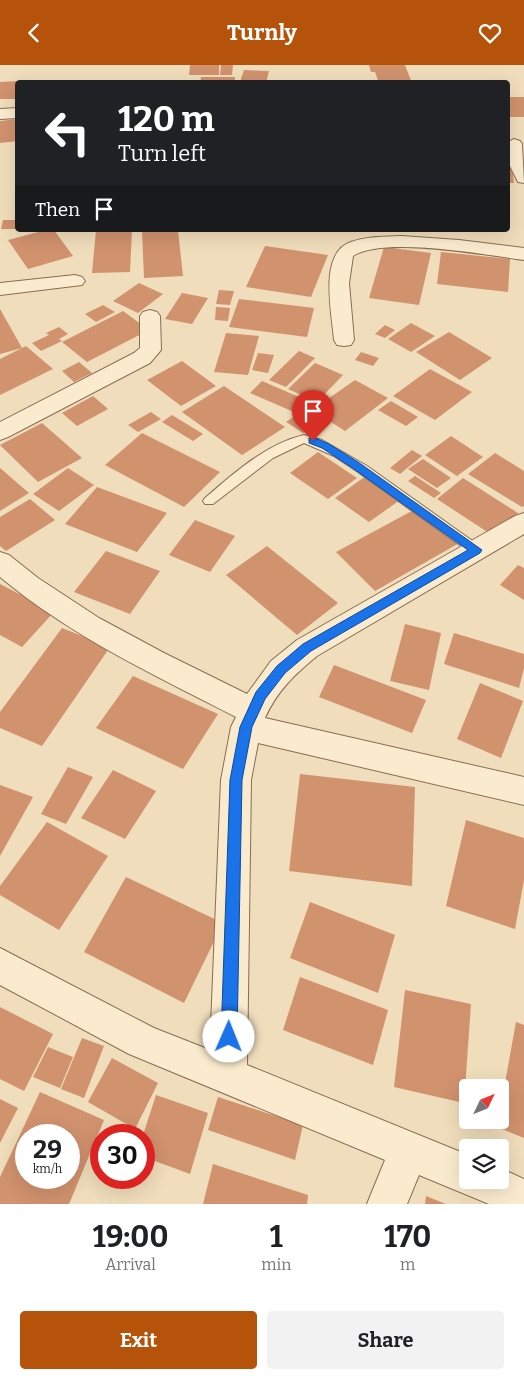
<!DOCTYPE html>
<style>
body{margin:0;font-family:Bitter,serif;background:#f2f2f2;color:#202124;height:100vh;display:flex;flex-direction:column;font-size:19px;white-space:nowrap}
*{box-sizing:border-box;margin:0}
p{font-size:16px;color:#757577}
.icon{flex:none;width:28px;height:28px;fill:none;stroke:currentColor;stroke-width:2;stroke-linecap:round;stroke-linejoin:round}
.map{position:relative;height:1139px;overflow:hidden}
.panel{display:flex;flex-direction:column;background:#fff;flex:1}
.panel>*{flex:none}
.top-card{position:absolute;left:15px;top:15px;width:495px;height:152px;border-radius:5px;box-shadow:0 5px 20px #0002;background:#202124;color:#fff;overflow:hidden}
.needle{width:32px;rotate:47deg}
.controls{position:absolute;left:459px;top:1014px;display:grid;gap:10px}
.controls a{display:grid;place-items:center;width:50px;height:50px;border-radius:5px;background:#fff;box-shadow:0 5px 20px #0002;font-size:25px}
.speed{position:absolute;left:15px;top:1059px;display:flex;gap:10px;font-size:25px;font-weight:700;text-align:center}
.speed>*{display:grid;place-content:center;width:65px;height:65px;border-radius:50%;background:#fff;box-shadow:0 5px 20px #0002;line-height:1}
.speed small{font-size:12px;font-weight:400}
.speed .limit{border:8px solid #d22;background:#fff;color:#111}
.pin{position:absolute;display:grid;place-items:center;width:42px;height:42px;color:#fff;margin:-51px -21px;border-radius:50% 50% 50% 0;rotate:-45deg;box-shadow:0 0 5px #0007}
.pin .icon{rotate:45deg}
.me{position:absolute;width:55px;margin:-28px;rotate:1deg;stroke-linejoin:round;filter:drop-shadow(0 0 4px #0008)}
.turn{display:flex;align-items:center;gap:18px;height:105px;padding:0 20px;font-size:22px}
.turn .icon{width:65px;height:65px;stroke-width:2.5}
.turn b{display:block;font-size:35px;line-height:42px}
.then{display:flex;align-items:center;height:48px;padding:0 20px;background:#0003;gap:10px;font-size:19px}
.eta{display:flex;justify-content:space-evenly;align-items:center;height:85px;text-align:center}
.eta b{font-size:30px;font-weight:700;line-height:35px}
.action{display:flex;gap:10px;margin-top:auto;padding:10px 20px}
.action a{flex:1;height:58px;border-radius:5px;background:#b45309;color:#fff;font-size:20px;font-weight:700;line-height:58px;text-align:center}
.action a+a{background:#f2f2f2;color:#202124}
header{display:flex;justify-content:space-between;align-items:center;height:65px;padding:0 20px;background:#b45309;color:#fff;font-size:22px;font-weight:700}
.map>svg:first-child{display:block}
</style>
<header><svg class="icon" aria-label="back" viewBox="0 0 24 24"><path d="M15 5l-7 7 7 7"/></svg>Turnly<svg class="icon" aria-label="heart" viewBox="0 0 24 24"><path d="M12 20l-8-8c-3-5 5-10 8-4 3-6 11-1 8 4z"/></svg></header>
<div class="map">
<svg width="524" height="1139" viewBox="0 0 524 1139">
<rect width="100%" height="100%" fill="#f0ddbb"/>
<path fill="#d1926e" fill-rule="evenodd" d="M 190,0 L 219,0 L 219,10 L 189,10 Z
M 221,0 L 233,0 L 232,10 L 220,10 Z
M 369,0 L 405,0 L 412,18 L 379,18 L 375,7 L 371,7 Z
M 244,5 L 269,6 L 266,18 L 240,17 Z
M 201,12 L 235,12 L 235,18 L 200,18 Z
M 18,16 L 18,34 L 0,34 L 0,17 Z
M 508,32 L 524,32 L 524,52 L 508,52 Z
M 18,54 L 18,76 L 0,78 L 0,56 Z
M 508,88 L 510,88 L 514,118 L 508,118 Z
M 3,155 L 18,155 L 18,164 L 1,164 Z
M 46,165 L 54,165 L 73,191 L 28,204 L 8,175 Z
M 96,165 L 132,165 L 130,207 L 92,208 Z
M 169,165 L 178,165 L 183,211 L 144,213 L 142,166 Z
M 265,181 L 328,190 L 311,232 L 246,222 Z
M 384,182 L 431,188 L 419,240 L 369,233 Z
M 441,187 L 510,194 L 508,227 L 437,219 Z
M 139,218 L 163,229 L 138,248 L 113,236 Z
M 219,225 L 234,226 L 230,240 L 216,239 Z
M 182,228 L 208,233 L 192,259 L 165,254 Z
M 239,234 L 314,243 L 307,272 L 229,262 Z
M 103,240 L 115,247 L 96,257 L 85,249 Z
M 216,242 L 230,243 L 228,256 L 215,255 Z
M 0,244 L 22,283 L 0,289 Z
M 123,246 L 149,265 L 87,297 L 62,277 Z
M 411,258 L 435,271 L 411,287 L 388,274 Z
M 385,260 L 395,265 L 385,273 L 375,269 Z
M 59,262 L 68,269 L 59,274 L 62,276 L 41,286 L 32,278 L 49,270 L 46,268 Z
M 449,267 L 492,293 L 460,315 L 416,287 Z
M 226,268 L 259,271 L 248,310 L 214,307 Z
M 26,281 L 53,304 L 0,330 L 0,294 Z
M 299,286 L 315,293 L 286,322 L 269,315 Z
M 361,287 L 379,293 L 373,301 L 355,295 Z
M 258,288 L 274,290 L 268,308 L 252,305 Z
M 182,296 L 216,321 L 181,341 L 147,315 Z
M 79,297 L 92,308 L 74,317 L 62,306 Z
M 315,298 L 343,310 L 317,337 L 288,324 Z
M 430,304 L 472,327 L 435,355 L 393,331 Z
M 355,315 L 388,333 L 345,366 L 312,345 Z
M 262,316 L 306,335 L 294,347 L 250,328 Z
M 224,321 L 285,362 L 242,390 L 182,347 Z
M 93,331 L 108,344 L 77,361 L 62,348 Z
M 391,336 L 418,352 L 406,361 L 378,345 Z
M 151,347 L 161,354 L 138,367 L 128,360 Z
M 299,348 L 316,359 L 303,368 L 286,357 Z
M 172,350 L 203,369 L 193,376 L 162,357 Z
M 42,358 L 82,393 L 38,417 L 0,380 Z
M 142,368 L 220,407 L 184,442 L 105,400 Z
M 451,371 L 483,392 L 457,411 L 425,390 Z
M 412,385 L 422,391 L 400,409 L 390,403 Z
M 318,387 L 357,413 L 328,434 L 290,408 Z
M 495,388 L 524,406 L 524,441 L 522,442 L 468,409 Z
M 423,394 L 451,413 L 437,423 L 408,404 Z
M 0,403 L 29,428 L 0,446 Z
M 68,403 L 94,420 L 59,446 L 33,429 Z
M 366,411 L 400,435 L 369,457 L 335,433 Z
M 415,411 L 441,428 L 434,433 L 408,416 Z
M 463,413 L 518,448 L 492,470 L 437,434 Z
M 97,422 L 167,448 L 137,487 L 65,459 Z
M 30,434 L 55,455 L 6,486 L 0,481 L 0,452 Z
M 421,441 L 461,477 L 375,526 L 336,487 Z
M 195,455 L 235,471 L 210,507 L 169,490 Z
M 267,481 L 338,538 L 297,570 L 226,510 Z
M 106,486 L 160,506 L 130,549 L 74,527 Z
M 518,500 L 524,503 L 524,535 L 500,520 Z
M 0,519 L 54,547 L 22,582 L 0,570 Z
M 405,559 L 441,568 L 429,625 L 390,616 Z
M 62,563 L 110,582 L 42,681 L 0,663 L 0,647 Z
M 454,568 L 524,589 L 524,603 L 519,623 L 444,599 Z
M 334,600 L 426,635 L 412,668 L 319,632 Z
M 133,611 L 218,649 L 183,704 L 96,663 Z
M 480,618 L 523,636 L 501,693 L 457,674 Z
M 68,702 L 93,712 L 66,759 L 41,749 Z
M 113,705 L 156,726 L 125,774 L 81,753 Z
M 300,709 L 415,722 L 412,821 L 289,806 Z
M 0,720 L 33,732 L 0,791 Z
M 466,755 L 524,773 L 524,815 L 515,864 L 446,841 Z
M 47,757 L 108,791 L 59,865 L 0,830 L 0,821 Z
M 126,812 L 223,858 L 184,938 L 84,887 Z
M 310,837 L 395,870 L 378,928 L 290,893 Z
M 300,912 L 388,945 L 373,1000 L 283,965 Z
M 405,925 L 471,939 L 464,1038 L 394,1022 Z
M 0,942 L 53,969 L 24,1026 L 0,1014 Z
M 516,957 L 524,960 L 524,1073 L 497,1062 Z
M 82,973 L 104,981 L 84,1033 L 61,1024 Z
M 48,982 L 73,992 L 60,1023 L 33,1012 Z
M 112,993 L 158,1018 L 135,1064 L 88,1037 Z
M 40,1027 L 104,1055 L 69,1139 L 0,1139 L 0,1112 ZM 26,1070 L 69,1070 L 69,1112 L 26,1112 Z
M 156,1030 L 208,1048 L 190,1109 L 144,1092 L 143,1070 Z
M 218,1032 L 303,1060 L 295,1095 L 208,1065 Z
M 0,1034 L 18,1043 L 0,1078 Z
M 213,1099 L 308,1130 L 307,1139 L 203,1139 Z
M 426,1131 L 446,1139 L 425,1139 Z"/>
<g fill="none" stroke-linecap="round" stroke-linejoin="round">
<defs>
<path id="lane" d="M 304,370 L 322,375 L 367,401 L 481,482 L 482,485 L 481,488 L 471,488 L 358,407 L 334,391 L 304,378 L 273,393 L 213,439 L 205,439 L 203,436 L 205,433 C 234,408 266,379 304,370 Z"/>
<path id="street" d="M 18,43 L 18,53 L 0,54 L 0,44 Z
M 514,74 L 520,76 L 522,79 L 524,118 L 518,117 L 508,97 L 508,77 Z
M 401,171 L 459,175 L 524,183 L 524,195 C 486,190 384,171 353,191 L 349,218 L 354,275 L 351,280 L 344,281 L 337,280 L 334,275 C 332,248 318,188 351,177 C 367,171 384,172 401,171 Z
M 75,210 L 82,212 L 85,216 L 82,220 L 0,230 L 0,218 Z
M 150,245 L 157,247 L 160,251 L 161,285 L 150,298 L 8,372 L 0,375 L 0,357 L 134,288 L 140,283 L 140,251 L 143,247 Z
M 524,448 L 524,469 L 317,591 C 294,610 277,626 265,653 L 524,712 L 524,740 L 258,678 L 251,715 L 247,1000 L 468,1090 L 468,1115 L 500,1115 L 500,1103 L 524,1114 L 524,1139 L 489,1139 L 419,1110 L 407,1139 L 367,1139 L 385,1095 L 129,989 L 0,920 L 0,883 L 154,963 L 210,985 L 221,715 L 231,662 L 236,652 C 154,610 71,571 0,512 L 0,487 L 9,490 L 38,513 L 99,553 L 164,588 L 247,629 L 271,596 L 297,575 L 515,451 Z"/>
</defs>
<use href="#lane" stroke="#886d54" stroke-width="2"/>
<use href="#street" stroke="#886d54" stroke-width="2"/>
<use href="#lane" fill="#fbebce" fill-rule="evenodd"/>
<use href="#street" fill="#fbebce" fill-rule="evenodd"/>
</g>
<path fill="#1a73e8" stroke="#114b97" d="M 313,372 L 329,379 L 358,397 L 482,485 L 480,488 L 311,586 L 285,608 L 265,634 L 252,662 L 242,715 L 237,972 L 234,977 L 229,980 L 224,977 L 221,972 L 230,715 L 240,662 L 256,627 L 277,601 L 303,579 L 468,485 L 351,402 L 322,383 L 309,378 L 309,373 Z"/>
</svg>
<div class="controls">
<a><svg class="needle" viewBox="-14 -14 28 28"><path d="M0-13l5 13h-10z" fill="#e53935"/><path d="M0 13l5-13h-10z" fill="#757577"/></svg></a>
<a><svg class="icon" aria-label="layers" viewBox="0 0 24 24"><path d="M12 4l9 5-9 5-9-5zM3 14l9 5 9-5"/></svg></a>
</div>
<div class="speed"><div>29<small>km/h</small></div><div class="limit">30</div></div>
<div class="pin" style="left:313px;top:376px;background:#d93025"><svg class="icon" aria-label="arrive" viewBox="0 0 24 24"><path d="M6 21V4h12l-3 4 3 4H6"/></svg></div>
<svg class="me" style="left:229px;top:972px" viewBox="-20 -20 40 40"><circle r="19" fill="#fff"/><path d="M0-13L10 11 0 6-10 11z" fill="#1a73e8"/></svg>
<div class="top-card">
<div class="turn"><svg class="icon" aria-label="left" viewBox="0 0 24 24"><path d="M17 20v-9H6M10 6l-5 5 5 5"/></svg><div><b>120 m</b>Turn left</div></div>
<div class="then">Then<svg class="icon" aria-label="arrive" viewBox="0 0 24 24"><path d="M6 21V4h12l-3 4 3 4H6"/></svg></div>
</div>
</div>
<section class="panel">
<div class="eta">
<div><b>19:00</b><p>Arrival</p></div>
<div><b>1</b><p>min</p></div>
<div><b>170</b><p>m</p></div>
</div>
<div class="action"><a>Exit</a><a>Share</a></div>
</section>
